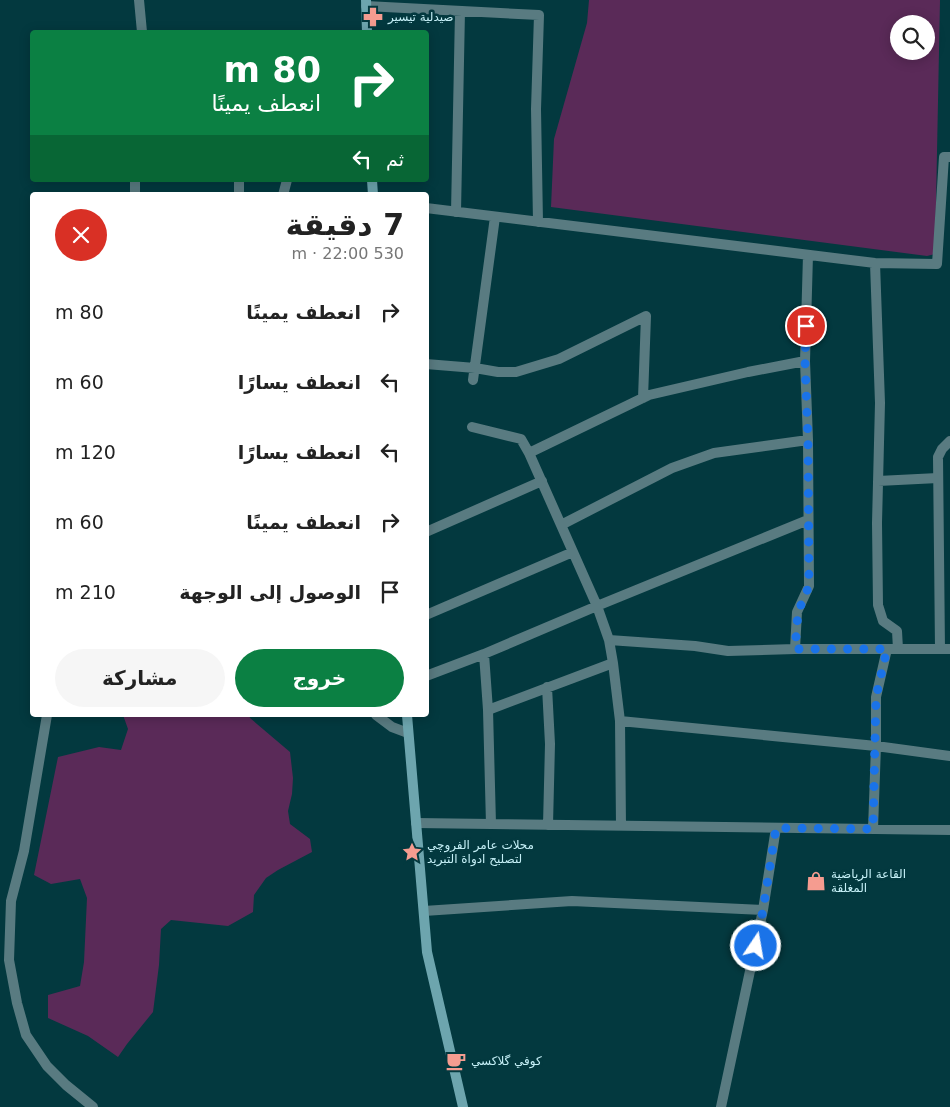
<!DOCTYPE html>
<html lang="ar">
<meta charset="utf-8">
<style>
body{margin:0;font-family:"DejaVu Sans",Cairo,sans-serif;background:#f6f6f6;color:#222;direction:rtl;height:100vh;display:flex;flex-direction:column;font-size:19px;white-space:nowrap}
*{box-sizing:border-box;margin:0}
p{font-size:16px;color:#767676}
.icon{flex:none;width:28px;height:28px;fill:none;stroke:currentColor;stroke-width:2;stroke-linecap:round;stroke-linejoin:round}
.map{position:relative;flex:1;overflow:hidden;direction:ltr}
.details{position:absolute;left:30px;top:192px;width:399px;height:525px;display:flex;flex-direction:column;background:#fff;border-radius:5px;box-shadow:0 2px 12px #0003;direction:rtl}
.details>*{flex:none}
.top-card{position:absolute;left:30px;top:30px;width:399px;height:152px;border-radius:5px;box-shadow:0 2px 12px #0003;direction:rtl;background:#0b8043;color:#fff;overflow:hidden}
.tools{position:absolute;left:890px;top:15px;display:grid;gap:10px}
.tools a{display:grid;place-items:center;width:45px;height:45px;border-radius:50%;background:#fff;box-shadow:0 2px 12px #0003;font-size:25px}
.pin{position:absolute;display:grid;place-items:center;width:42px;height:42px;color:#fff;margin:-21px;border:2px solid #fff;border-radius:50%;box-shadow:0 1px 5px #0007}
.me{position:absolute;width:55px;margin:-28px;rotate:12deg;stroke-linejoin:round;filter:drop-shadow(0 0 4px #0008)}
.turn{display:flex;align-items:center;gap:18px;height:105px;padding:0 25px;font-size:22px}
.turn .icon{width:65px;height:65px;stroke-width:2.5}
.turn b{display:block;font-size:35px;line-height:42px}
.then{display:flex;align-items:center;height:48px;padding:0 25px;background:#0003;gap:10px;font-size:19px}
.round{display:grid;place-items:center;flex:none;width:52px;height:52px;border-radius:26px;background:#f6f6f6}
.summary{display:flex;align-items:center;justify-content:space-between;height:85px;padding:0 25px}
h1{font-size:30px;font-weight:700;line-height:38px}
.action{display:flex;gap:10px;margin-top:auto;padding:10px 25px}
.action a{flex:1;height:58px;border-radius:30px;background:#0b8043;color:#fff;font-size:20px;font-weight:700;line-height:58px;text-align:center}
.action a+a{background:#f6f6f6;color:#222}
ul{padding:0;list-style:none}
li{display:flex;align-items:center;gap:15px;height:70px;padding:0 25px}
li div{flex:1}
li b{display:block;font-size:19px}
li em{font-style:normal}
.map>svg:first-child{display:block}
</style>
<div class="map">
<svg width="950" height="1107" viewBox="0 0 950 1107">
<rect width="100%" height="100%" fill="#03393f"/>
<path fill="#5a2a58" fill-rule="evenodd" d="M 589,0 L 940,0 L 935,254 L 927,256 L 551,207 L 554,139 L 587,23 ZM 899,24 L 926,24 L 926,51 L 899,51 Z
M 122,715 L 249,715 L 250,718 L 290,752 L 293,778 L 292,794 L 288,811 L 290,824 L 310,839 L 312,852 L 278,870 L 266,878 L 254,895 L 253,912 L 228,926 L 171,920 L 161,929 L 159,965 L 153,1012 L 127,1044 L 118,1057 L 88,1036 L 48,1018 L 48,995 L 80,986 L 84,962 L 87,898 L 80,879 L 51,884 L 34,875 L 58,757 L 99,747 L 121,750 L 128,729 L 123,715 Z"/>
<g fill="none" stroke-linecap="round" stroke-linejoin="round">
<path stroke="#597b81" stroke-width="10" d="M 139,0 L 142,32
M 366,6 L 539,15 L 536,109 L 538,222
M 239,180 L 239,195
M 135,195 L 135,180
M 283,195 L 287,180
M 426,208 L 875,263 L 937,264 L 944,157 L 950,157
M 456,212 L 460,11
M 875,263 L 880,403 L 877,523 L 878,605 L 883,621 L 897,631 L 898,649
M 426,364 L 475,368 L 498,372 L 516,372 L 559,359 L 646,316 L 643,398
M 473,380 L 495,217
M 472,427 L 521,439 L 529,453 L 597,606 L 609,640 L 613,663 L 620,721 L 621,826
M 529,453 L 649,395 L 748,372 L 805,361
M 878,481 L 938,478
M 561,525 L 672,468 L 714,453 L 808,440
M 426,532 L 542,481
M 426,615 L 573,552
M 609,640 L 695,646 L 728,651 L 795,649 L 950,649
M 795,649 L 797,612 L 809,586 L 808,440 L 805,361 L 808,255
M 940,649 L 938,457 L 942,449 L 950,441
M 484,654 L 488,710 L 491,824
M 426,676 L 484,654 L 597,606 L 808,520
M 547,687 L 550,744 L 548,825
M 488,710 L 613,663
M 47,715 L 24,851 L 11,901 L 9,960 L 17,1003 L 26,1035 L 47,1066 L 66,1085 L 93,1107
M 376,715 L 392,727 L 408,733
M 620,721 L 876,746 L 876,697 L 887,649
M 416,823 L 950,830
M 873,829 L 876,746 L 950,756
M 424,911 L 572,901 L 763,910
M 721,1107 L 763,910 L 776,828"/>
<path stroke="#6da5ae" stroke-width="10" d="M 366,0 L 367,32
M 372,180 L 373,195
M 407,715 L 427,952 L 463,1107"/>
</g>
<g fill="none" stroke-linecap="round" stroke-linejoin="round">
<path stroke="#1a73e8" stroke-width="9" stroke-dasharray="0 16.2" d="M 756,946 L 763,910 L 776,828 L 873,829 L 876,697 L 887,649 L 795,649 L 798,612 L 809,586 L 808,440 L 805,361 L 806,326"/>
</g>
<defs>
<symbol id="pharmacy-bare" viewBox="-9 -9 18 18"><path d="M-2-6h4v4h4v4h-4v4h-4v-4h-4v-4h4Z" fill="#f59c90" stroke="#03393f" stroke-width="2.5" paint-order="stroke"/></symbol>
<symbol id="sight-bare" viewBox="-9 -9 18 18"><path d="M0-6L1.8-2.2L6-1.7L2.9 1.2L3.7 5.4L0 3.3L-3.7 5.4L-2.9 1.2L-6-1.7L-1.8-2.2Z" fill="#f59c90" stroke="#03393f" stroke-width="2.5" paint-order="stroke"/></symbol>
<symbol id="shop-bare" viewBox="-9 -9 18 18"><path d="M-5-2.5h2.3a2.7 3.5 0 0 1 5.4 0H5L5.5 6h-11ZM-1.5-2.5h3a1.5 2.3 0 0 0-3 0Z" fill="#f59c90" stroke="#03393f" stroke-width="2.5" paint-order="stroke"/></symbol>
<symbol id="cafe-bare" viewBox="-9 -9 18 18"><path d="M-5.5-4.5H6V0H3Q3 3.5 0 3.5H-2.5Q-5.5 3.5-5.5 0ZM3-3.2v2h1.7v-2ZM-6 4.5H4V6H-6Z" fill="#f59c90" stroke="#03393f" stroke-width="2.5" paint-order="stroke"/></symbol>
</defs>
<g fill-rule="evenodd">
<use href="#pharmacy-bare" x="359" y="3" width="28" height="28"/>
<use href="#sight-bare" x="398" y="838" width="28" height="28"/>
<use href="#shop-bare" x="802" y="867" width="28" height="28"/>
<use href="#cafe-bare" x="442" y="1047" width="28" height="28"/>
</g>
<g text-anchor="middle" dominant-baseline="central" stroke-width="5" stroke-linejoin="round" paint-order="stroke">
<g font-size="12" fill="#c6f0f7" stroke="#03393f" text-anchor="start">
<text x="388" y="17">صيدلية تيسير</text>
<text x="427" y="845">محلات عامر الفروچي<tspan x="427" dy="14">لتصليح ادواة التبريد</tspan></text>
<text x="831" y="874">القاعة الرياضية<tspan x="831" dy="14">المغلقة</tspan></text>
<text x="471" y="1061">كوفي گلاكسي</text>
</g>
</g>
</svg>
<div class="tools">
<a><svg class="icon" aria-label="search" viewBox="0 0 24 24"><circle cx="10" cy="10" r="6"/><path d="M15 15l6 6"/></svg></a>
</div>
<div class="pin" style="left:806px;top:326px;background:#d93025"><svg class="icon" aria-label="arrive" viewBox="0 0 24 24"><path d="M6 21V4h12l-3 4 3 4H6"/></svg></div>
<svg class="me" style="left:756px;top:946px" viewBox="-20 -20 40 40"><circle r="17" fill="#1a73e8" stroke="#fff" stroke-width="3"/><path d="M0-11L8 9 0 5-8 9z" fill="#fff"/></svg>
<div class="top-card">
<div class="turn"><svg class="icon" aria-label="right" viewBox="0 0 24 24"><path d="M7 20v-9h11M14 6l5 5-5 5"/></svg><div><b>80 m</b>انعطف يمينًا</div></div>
<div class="then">ثم<svg class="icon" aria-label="left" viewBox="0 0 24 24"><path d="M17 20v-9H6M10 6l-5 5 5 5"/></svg></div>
</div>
<section class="details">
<div class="summary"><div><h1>7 دقيقة</h1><p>530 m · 22:00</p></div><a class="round" style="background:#d93025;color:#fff"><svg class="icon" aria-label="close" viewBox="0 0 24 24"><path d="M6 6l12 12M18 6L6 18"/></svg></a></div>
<ul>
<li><svg class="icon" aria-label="right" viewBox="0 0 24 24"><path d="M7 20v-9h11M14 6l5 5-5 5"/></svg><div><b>انعطف يمينًا</b></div><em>80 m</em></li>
<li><svg class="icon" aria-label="left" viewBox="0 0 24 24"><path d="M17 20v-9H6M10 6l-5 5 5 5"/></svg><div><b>انعطف يسارًا</b></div><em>60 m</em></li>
<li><svg class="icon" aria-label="left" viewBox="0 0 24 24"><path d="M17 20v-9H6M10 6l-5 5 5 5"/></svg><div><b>انعطف يسارًا</b></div><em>120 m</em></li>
<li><svg class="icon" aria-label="right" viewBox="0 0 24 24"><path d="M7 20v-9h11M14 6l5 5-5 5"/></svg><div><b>انعطف يمينًا</b></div><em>60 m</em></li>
<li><svg class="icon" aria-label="arrive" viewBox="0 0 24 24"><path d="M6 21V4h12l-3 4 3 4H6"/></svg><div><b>الوصول إلى الوجهة</b></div><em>210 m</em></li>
</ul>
<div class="action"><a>خروج</a><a>مشاركة</a></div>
</section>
</div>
